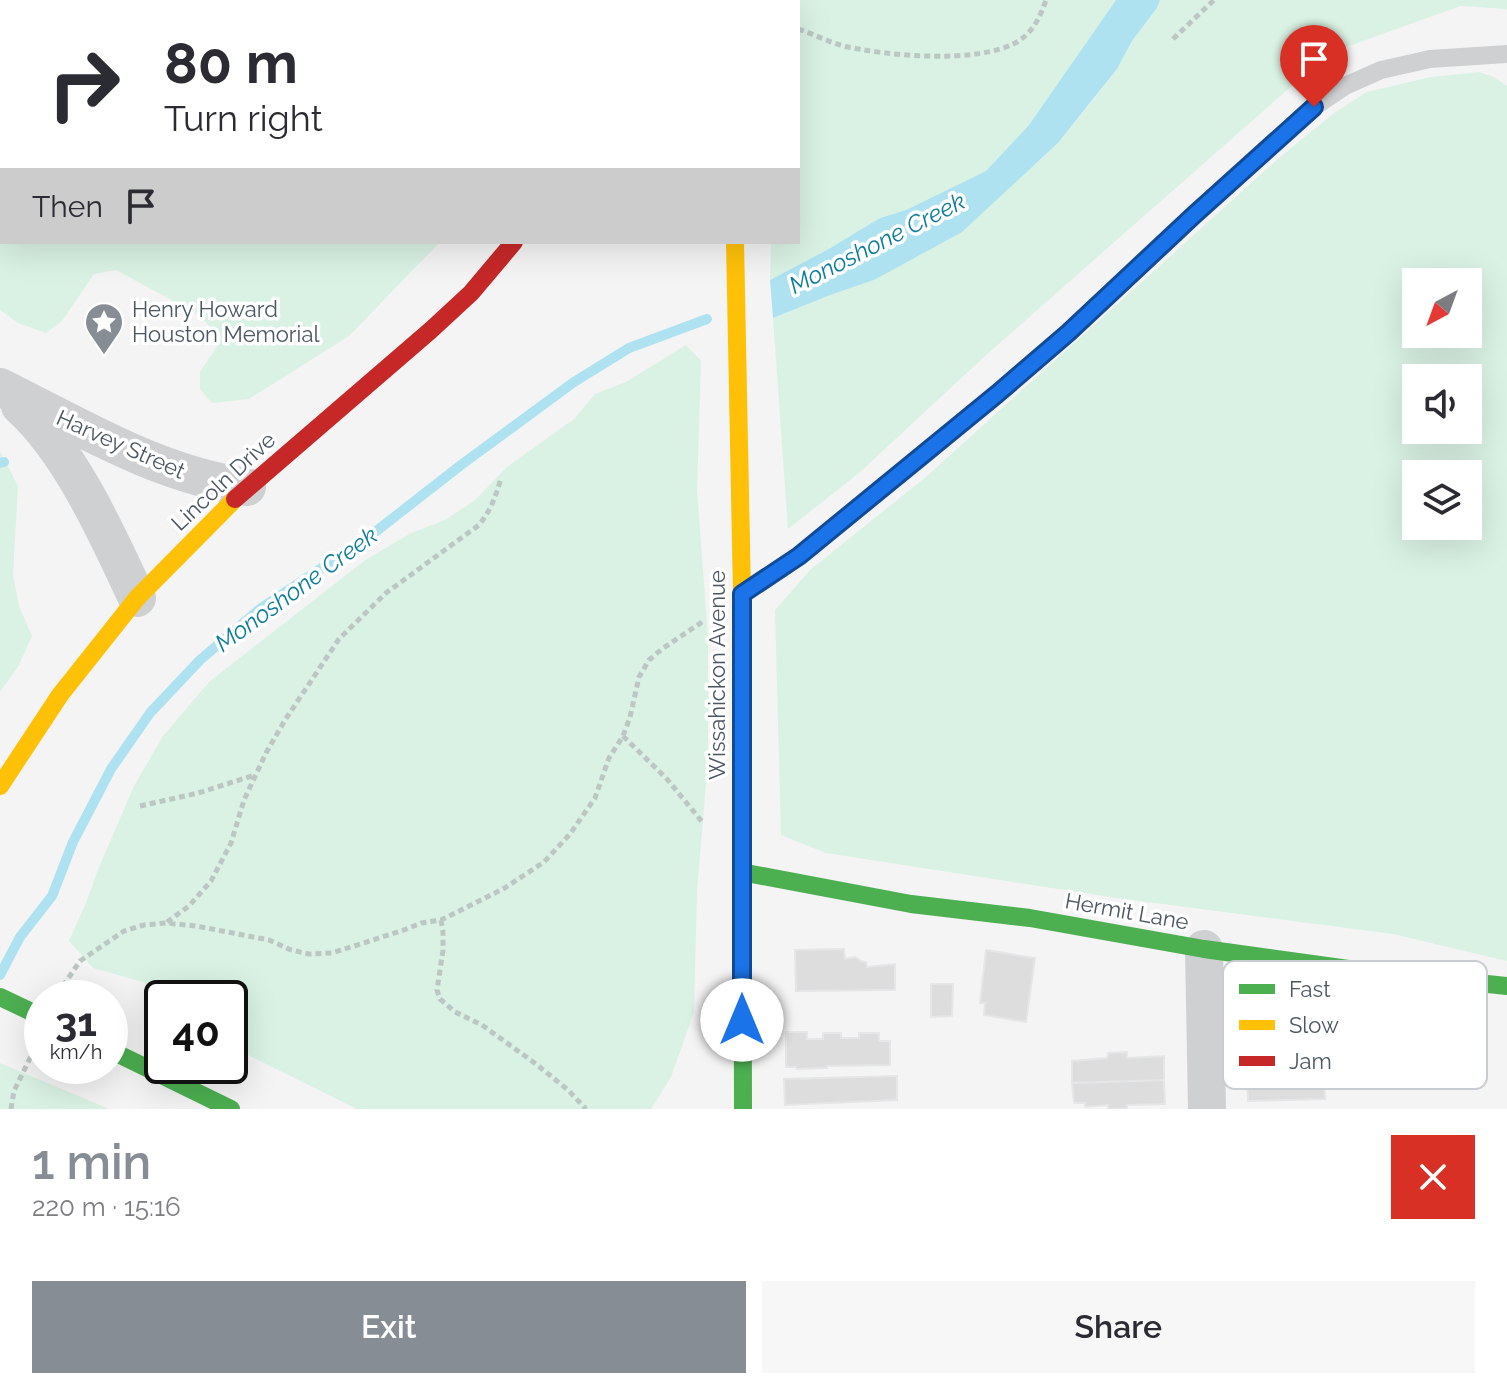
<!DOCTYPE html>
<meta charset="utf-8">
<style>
body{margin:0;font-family:Raleway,sans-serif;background:#f7f7f7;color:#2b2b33;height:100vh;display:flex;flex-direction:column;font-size:30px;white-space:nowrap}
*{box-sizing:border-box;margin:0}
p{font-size:26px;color:#7c7c81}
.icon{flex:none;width:44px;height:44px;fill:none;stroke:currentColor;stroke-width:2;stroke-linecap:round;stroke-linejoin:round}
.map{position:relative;height:1109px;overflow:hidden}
.details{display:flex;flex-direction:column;background:#fff;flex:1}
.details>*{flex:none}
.hud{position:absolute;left:0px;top:0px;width:800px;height:244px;box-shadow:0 8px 32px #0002;background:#fff;color:#2b2b33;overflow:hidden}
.needle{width:52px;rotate:221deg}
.controls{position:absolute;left:1402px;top:268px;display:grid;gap:16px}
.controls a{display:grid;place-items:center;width:80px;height:80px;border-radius:0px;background:#fff;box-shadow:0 8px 32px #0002;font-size:40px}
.speed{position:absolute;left:24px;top:980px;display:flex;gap:16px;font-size:40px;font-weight:700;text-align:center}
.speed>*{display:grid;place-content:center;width:104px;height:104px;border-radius:50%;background:#fff;box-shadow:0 8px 32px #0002;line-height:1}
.speed small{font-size:20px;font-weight:400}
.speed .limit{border:4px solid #111;border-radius:12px;background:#fff;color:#111}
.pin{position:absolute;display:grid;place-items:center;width:68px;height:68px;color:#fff;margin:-82px -34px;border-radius:50% 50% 50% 0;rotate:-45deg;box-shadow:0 0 8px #0007}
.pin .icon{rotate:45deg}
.me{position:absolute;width:88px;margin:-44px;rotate:0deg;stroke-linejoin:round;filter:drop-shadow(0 0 6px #0008)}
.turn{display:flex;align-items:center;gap:28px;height:168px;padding:0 32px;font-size:36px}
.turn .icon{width:104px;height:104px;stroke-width:2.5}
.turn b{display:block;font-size:56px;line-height:68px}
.then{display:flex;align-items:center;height:76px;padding:0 32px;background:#0003;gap:16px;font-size:30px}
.round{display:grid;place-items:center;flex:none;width:84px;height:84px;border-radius:0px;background:#f7f7f7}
.summary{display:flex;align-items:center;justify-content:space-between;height:136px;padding:0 32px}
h1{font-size:48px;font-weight:600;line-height:60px;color:#868d94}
.button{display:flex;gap:16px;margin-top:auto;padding:16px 32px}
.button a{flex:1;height:92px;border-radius:0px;background:#868d94;color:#fff;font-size:32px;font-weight:600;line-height:92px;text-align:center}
.button a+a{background:#f7f7f7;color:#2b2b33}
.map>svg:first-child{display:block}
</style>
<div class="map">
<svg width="1507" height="1109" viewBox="0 0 1507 1109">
<rect width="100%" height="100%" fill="#f4f4f4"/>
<path fill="#d9f2e3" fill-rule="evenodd" d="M 253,0 L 640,0 L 639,2 L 248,2 Z
M 790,0 L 1116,0 L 1029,125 L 986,171 L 906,210 L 880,218 L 827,250 L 770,280 L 771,242 L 798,242 L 798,2 L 789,2 Z
M 1160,0 L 1507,0 L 1507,9 L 1461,6 L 1329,53 L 985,356 L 859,473 L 788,529 L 773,318 L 833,294 L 874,280 L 999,195 L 1036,164 L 1058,143 L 1090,104 L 1117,69 L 1132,41 L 1157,8 Z
M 0,33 L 2,34 L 2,242 L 440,242 L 349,336 L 249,399 L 212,403 L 200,389 L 200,372 L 222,339 L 199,315 L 116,270 L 94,274 L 62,321 L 46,333 L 18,323 L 0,310 Z
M 1479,72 L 1494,77 L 1507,86 L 1507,961 L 1393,934 L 1117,898 L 826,853 L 781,835 L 775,610 L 810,570 L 927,476 L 1279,158 L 1334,113 L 1367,92 L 1431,77 ZM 1468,282 L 1468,334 L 1416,334 L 1416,282 ZM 1468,378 L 1468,430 L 1416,430 L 1416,378 ZM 1468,474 L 1468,526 L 1416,526 L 1416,474 Z
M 686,345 L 701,361 L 697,489 L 708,637 L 708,760 L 697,891 L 694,1012 L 671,1077 L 651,1109 L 357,1109 L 230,1046 L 230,998 L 170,998 L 143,982 L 93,968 L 69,941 L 86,903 L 99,867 L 134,786 L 163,736 L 210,681 L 364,561 L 409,534 L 445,520 L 475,500 L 507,467 L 574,419 L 595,394 L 626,382 Z
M 0,451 L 18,486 L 13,575 L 19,606 L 32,636 L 19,665 L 0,692 Z
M 0,1063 L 107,1108 L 109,1109 L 0,1109 Z"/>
<path fill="#aee2f0" d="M 1116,0 L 1160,0 L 1157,8 L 1132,41 L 1117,69 L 1058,143 L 962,232 L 874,280 L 833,294 L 773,318 L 770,280 L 827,250 L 880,218 L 906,210 L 986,171 L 1029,125 Z"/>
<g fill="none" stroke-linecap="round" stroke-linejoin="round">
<path stroke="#aee2f0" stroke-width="10" d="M 0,463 L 4,462
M 0,975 L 20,937 L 52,896 L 73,842 L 111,769 L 150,713 L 200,660 L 260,609 L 370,536 L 461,465 L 574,382 L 629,348 L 707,319"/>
</g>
<path fill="#ddddde" stroke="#e5e6e7" stroke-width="2" d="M 844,949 L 845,959 L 855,957 L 861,961 L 866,962 L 867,967 L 895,964 L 895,990 L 796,991 L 795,950 Z
M 986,950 L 1035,958 L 1026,1022 L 984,1015 L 985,1003 L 980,1003 Z
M 931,984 L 953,984 L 952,1016 L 931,1017 Z
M 786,1032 L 807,1032 L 807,1039 L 823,1039 L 823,1033 L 841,1033 L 841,1038 L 859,1038 L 859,1033 L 879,1033 L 879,1041 L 890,1041 L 890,1065 L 827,1066 L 827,1068 L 797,1069 L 796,1067 L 786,1067 Z
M 1127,1052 L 1127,1058 L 1164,1056 L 1164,1080 L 1072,1083 L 1072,1061 L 1107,1058 L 1108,1053 Z
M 1306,1075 L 1306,1080 L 1324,1079 L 1325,1099 L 1248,1101 L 1247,1076 Z
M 897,1076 L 897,1100 L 785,1105 L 784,1079 Z
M 1164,1080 L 1165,1104 L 1127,1105 L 1127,1109 L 1108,1109 L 1108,1105 L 1085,1107 L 1085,1103 L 1074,1103 L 1072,1083 Z"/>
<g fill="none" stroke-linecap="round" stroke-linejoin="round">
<path stroke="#bcc7c4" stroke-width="5" stroke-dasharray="6 4" stroke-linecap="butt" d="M 798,29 C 814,34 828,42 844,46 C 886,56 976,64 1015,43 C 1032,34 1040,18 1046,0
M 1173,39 L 1214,0
M 623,736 L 667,779 L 703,823
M 140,806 L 198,793 L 255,775
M 441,920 L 443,932 L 443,950 L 437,990 L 440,999 L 455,1012 L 482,1025 L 536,1064 L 568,1090 L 586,1109
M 167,922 L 189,906 L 211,881 L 231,843 L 244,800 L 266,753 L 285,720 L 339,639 L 386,593 L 479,525 C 491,510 496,496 501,478
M 63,986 L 80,961 L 124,931 L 144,925 L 166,923 L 196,926 L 269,940 L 291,950 L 309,954 L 332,953 L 404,930 L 421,923 L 441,920 L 503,889 L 544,862 L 570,834 L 595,798 L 609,758 L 623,736 L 630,717 L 639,677 L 649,660 L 662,649 L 702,622
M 11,1109 L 14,1091 L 32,1054"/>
<path stroke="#ced0d2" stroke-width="18" d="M 745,593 L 799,556 L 926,454 L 1068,333 L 1194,215 L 1314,107 L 1345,86 L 1381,70 L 1430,59 L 1507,54"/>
<path stroke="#ced0d2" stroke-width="38" d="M 0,387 C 79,426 158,475 247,487
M 20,406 C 71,452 108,536 137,598
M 1204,949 L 1207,1109"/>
<path stroke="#4caf50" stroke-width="18" d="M 676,2 L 678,0
M 729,2 L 731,0
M 742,710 L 743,1109
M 741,872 L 911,904 L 1030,918 L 1204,949 L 1363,971 L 1507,986
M 0,997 L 42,1017
M 110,1050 L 231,1109"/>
<path stroke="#ffc107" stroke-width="18" d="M 735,242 L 742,594 L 742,710
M 0,786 L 60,695 L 137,598 L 235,499"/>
<path stroke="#c62828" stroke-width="18" d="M 235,499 L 431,330 L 471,293 L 514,242"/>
</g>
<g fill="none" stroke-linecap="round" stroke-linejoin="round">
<defs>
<path id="route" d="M 742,1020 L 742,594 L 799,556 L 997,394 L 1068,333 L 1194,215 L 1314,107"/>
</defs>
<use href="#route" stroke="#114b97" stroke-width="20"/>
<use href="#route" stroke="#1a73e8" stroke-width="14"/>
</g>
<defs>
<symbol id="sight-pin" viewBox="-11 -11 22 30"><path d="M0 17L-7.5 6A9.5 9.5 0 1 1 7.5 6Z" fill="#868d94" stroke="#fff"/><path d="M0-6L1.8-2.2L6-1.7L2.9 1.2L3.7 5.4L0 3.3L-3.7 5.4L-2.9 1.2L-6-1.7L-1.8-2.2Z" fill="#fff"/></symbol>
</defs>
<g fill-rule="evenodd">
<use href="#sight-pin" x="82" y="300" width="44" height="60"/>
</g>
<g text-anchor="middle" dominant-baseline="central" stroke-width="7" stroke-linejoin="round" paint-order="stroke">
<g font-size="22" fill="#4a5661" stroke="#fff" text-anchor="start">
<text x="132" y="309">Henry Howard<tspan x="132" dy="25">Houston Memorial</tspan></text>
</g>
<g font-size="22" fill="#4a5661" stroke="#fff">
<text transform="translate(121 444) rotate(24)">Harvey Street</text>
<text transform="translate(223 481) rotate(-43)">Lincoln Drive</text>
<text transform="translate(717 675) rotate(-90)">Wissahickon Avenue</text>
<text transform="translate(1127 911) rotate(10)">Hermit Lane</text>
</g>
<g font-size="24" font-style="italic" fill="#0c7c9b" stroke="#fff">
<text transform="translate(877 243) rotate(-27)">Monoshone Creek</text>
<text transform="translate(296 589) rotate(-36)">Monoshone Creek</text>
</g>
</g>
<rect x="1223" y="961" width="264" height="128" rx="12" fill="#fff" stroke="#c9ccd0" stroke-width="2"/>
<rect x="1239" y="984" width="36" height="10" fill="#4caf50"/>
<rect x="1239" y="1020" width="36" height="10" fill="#ffc107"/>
<rect x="1239" y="1056" width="36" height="10" fill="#c62828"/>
<g font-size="22" fill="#4a5661">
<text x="1289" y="997">Fast</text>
<text x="1289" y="1033">Slow</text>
<text x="1289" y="1069">Jam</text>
</g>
</svg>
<div class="controls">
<a><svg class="needle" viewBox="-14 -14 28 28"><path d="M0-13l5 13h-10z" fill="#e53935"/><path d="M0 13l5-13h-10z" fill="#7c7c81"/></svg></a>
<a><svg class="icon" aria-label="sound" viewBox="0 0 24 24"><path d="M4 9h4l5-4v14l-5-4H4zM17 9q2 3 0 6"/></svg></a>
<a><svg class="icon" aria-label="layers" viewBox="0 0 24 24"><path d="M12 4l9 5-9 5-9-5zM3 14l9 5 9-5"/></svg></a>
</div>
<div class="speed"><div>31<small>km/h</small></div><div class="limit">40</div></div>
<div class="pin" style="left:1314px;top:107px;background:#d93025"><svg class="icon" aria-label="arrive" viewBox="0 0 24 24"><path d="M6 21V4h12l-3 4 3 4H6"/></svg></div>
<svg class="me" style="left:742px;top:1020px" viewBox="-20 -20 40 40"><circle r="19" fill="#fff"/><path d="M0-13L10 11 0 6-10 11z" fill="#1a73e8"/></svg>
<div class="hud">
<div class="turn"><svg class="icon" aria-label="right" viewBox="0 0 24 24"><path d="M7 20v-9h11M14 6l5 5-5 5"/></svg><div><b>80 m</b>Turn right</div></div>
<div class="then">Then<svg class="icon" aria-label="arrive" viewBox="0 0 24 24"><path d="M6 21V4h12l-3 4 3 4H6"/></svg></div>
</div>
</div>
<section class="details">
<div class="summary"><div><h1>1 min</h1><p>220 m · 15:16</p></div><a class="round" style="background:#d93025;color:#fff"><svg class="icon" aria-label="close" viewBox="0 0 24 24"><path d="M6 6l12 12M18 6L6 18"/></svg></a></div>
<div class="button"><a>Exit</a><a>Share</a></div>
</section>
